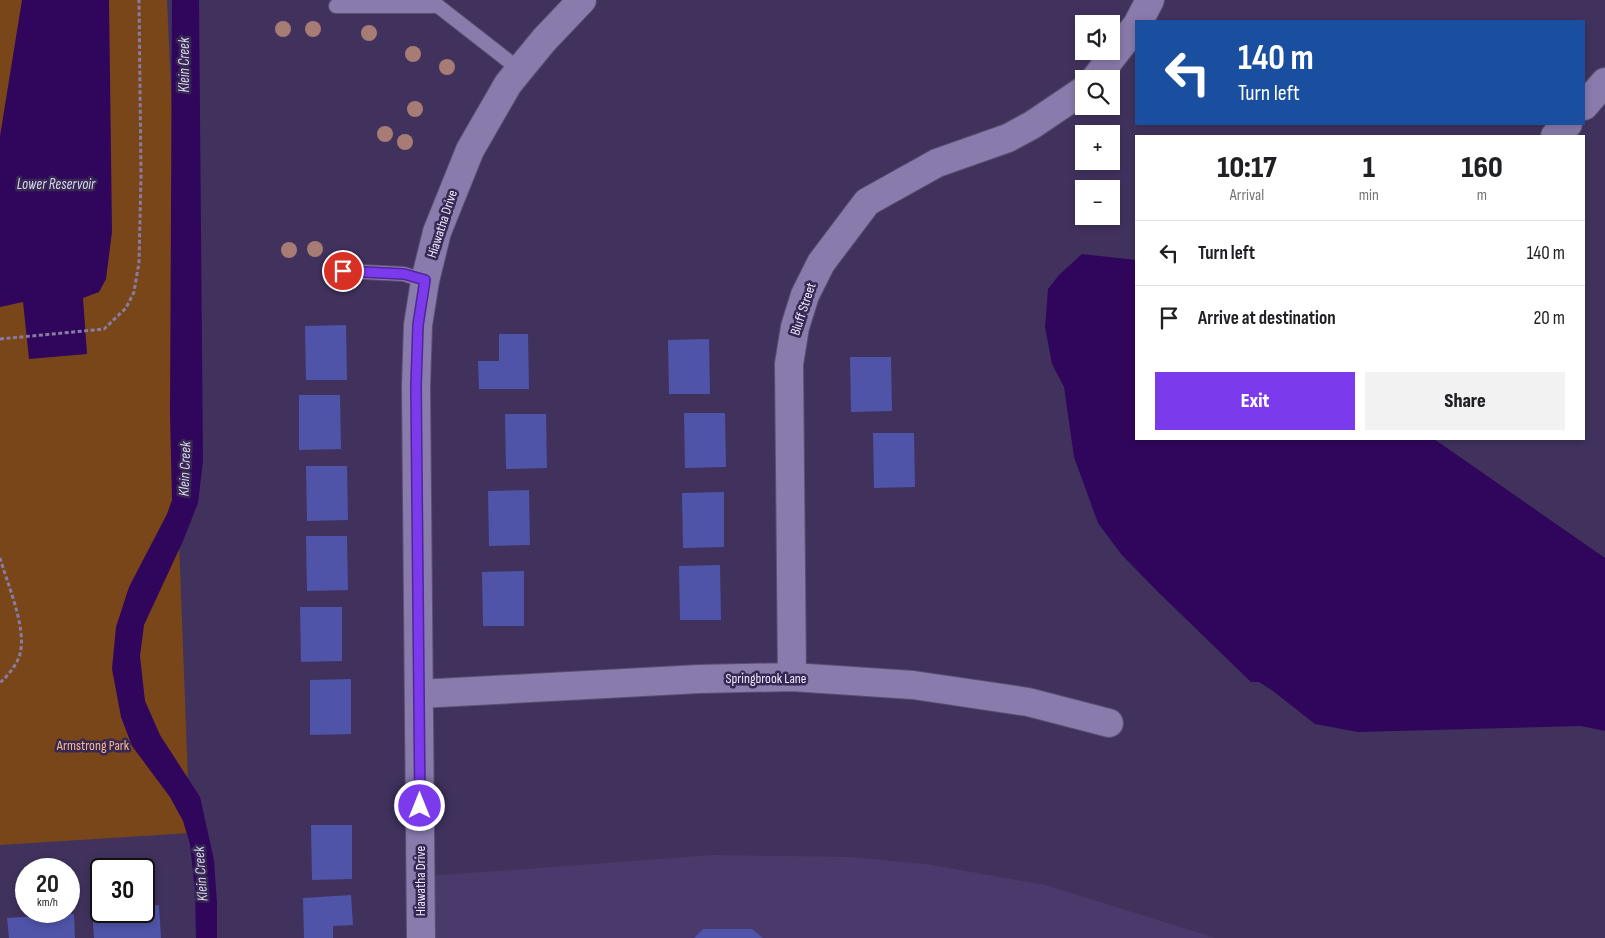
<!DOCTYPE html>
<meta charset="utf-8">
<style>
body{margin:0;font-family:"Sofia Sans Condensed",sans-serif;background:#f2f2f2;color:#202124;height:100vh;display:flex;flex-direction:column;font-size:19px;white-space:nowrap}
*{box-sizing:border-box;margin:0}
p{font-size:16px;color:#757577}
.icon{flex:none;width:28px;height:28px;fill:none;stroke:currentColor;stroke-width:2;stroke-linecap:round;stroke-linejoin:round}
.map{position:relative;flex:1;overflow:hidden}
.drawer{position:absolute;left:1135px;top:135px;width:450px;height:305px;display:flex;flex-direction:column;background:#fff;border-radius:0px;box-shadow:0 2px 8px #0003}
.drawer>*{flex:none}
.banner{position:absolute;left:1135px;top:20px;width:450px;height:105px;border-radius:0px;box-shadow:0 2px 8px #0003;background:#1a4fa0;color:#fff;overflow:hidden}
.tools{position:absolute;left:1075px;top:15px;display:grid;gap:10px}
.tools a{display:grid;place-items:center;width:45px;height:45px;border-radius:0px;background:#fff;box-shadow:0 2px 8px #0003;font-size:25px}
.speed{position:absolute;left:15px;top:858px;display:flex;gap:10px;font-size:25px;font-weight:700;text-align:center}
.speed>*{display:grid;place-content:center;width:65px;height:65px;border-radius:50%;background:#fff;box-shadow:0 2px 8px #0003;line-height:1}
.speed small{font-size:12px;font-weight:400}
.speed .limit{border:2px solid #111;border-radius:8px;background:#fff;color:#111}
.pin{position:absolute;display:grid;place-items:center;width:42px;height:42px;color:#fff;margin:-21px;border:2px solid #fff;border-radius:50%;box-shadow:0 1px 5px #0007}
.me{position:absolute;width:55px;margin:-28px;rotate:0deg;stroke-linejoin:round;filter:drop-shadow(0 0 4px #0008)}
.turn{display:flex;align-items:center;gap:18px;height:105px;padding:0 20px;font-size:22px}
.turn .icon{width:65px;height:65px;stroke-width:2.5}
.turn b{display:block;font-size:35px;line-height:42px}
.eta{display:flex;justify-content:space-evenly;align-items:center;height:85px;text-align:center}
.eta b{font-size:30px;font-weight:800;line-height:35px}
.button{display:flex;gap:10px;margin-top:auto;padding:10px 20px}
.button a{flex:1;height:58px;border-radius:0px;background:#7c3aed;color:#fff;font-size:20px;font-weight:800;line-height:58px;text-align:center}
.button a+a{background:#f2f2f2;color:#202124}
ul{padding:0;list-style:none}
li{display:flex;align-items:center;gap:15px;height:65px;padding:0 20px;border-top:1px solid #e0e0e0}
li div{flex:1}
li b{display:block;font-size:19px}
li em{font-style:normal}
.map>svg:first-child{display:block}
</style>
<div class="map">
<svg width="1605" height="938" viewBox="0 0 1605 938">
<rect width="100%" height="100%" fill="#40325d"/>
<path fill="#4a3a6b" d="M 714,855 L 850,857 L 926,864 L 1045,885 L 1216,938 L 429,938 L 428,876 Z"/>
<path fill="#794619" d="M 0,0 L 167,0 L 172,110 L 174,409 L 190,833 L 0,845 Z"/>
<path fill="#30065c" d="M 22,0 L 109,0 L 112,232 L 106,279 L 99,292 L 83,298 L 87,354 L 29,359 L 23,302 L 0,307 L 0,136 Z
M 172,0 L 199,0 L 203,461 L 198,503 L 183,541 L 144,625 L 140,656 L 145,701 L 160,735 L 200,797 L 214,860 L 217,903 L 217,938 L 196,938 L 195,891 L 190,844 L 183,821 L 170,797 L 132,746 L 121,717 L 112,669 L 116,627 L 129,587 L 167,514 L 172,500 L 170,415 Z
M 1082,254 L 1136,260 L 1136,439 L 1434,439 L 1605,558 L 1605,731 L 1581,726 L 1358,732 L 1315,724 L 1273,691 L 1259,682 L 1251,682 L 1157,591 L 1121,554 L 1098,523 L 1074,457 L 1064,387 L 1052,364 L 1045,327 L 1048,289 L 1059,275 Z"/>
<path fill="#4f54a9" d="M 346,325 L 347,380 L 306,380 L 305,326 Z
M 499,334 L 528,334 L 529,389 L 479,389 L 478,361 L 499,361 Z
M 709,339 L 710,394 L 669,394 L 668,340 Z
M 850,357 L 891,357 L 892,411 L 851,412 Z
M 299,395 L 340,395 L 341,449 L 299,450 Z
M 684,413 L 725,413 L 726,467 L 685,468 Z
M 505,414 L 546,414 L 547,468 L 506,469 Z
M 873,433 L 914,433 L 915,487 L 874,488 Z
M 306,466 L 347,466 L 348,520 L 307,521 Z
M 529,490 L 530,545 L 489,546 L 488,491 Z
M 724,492 L 724,547 L 683,548 L 682,493 Z
M 306,536 L 347,536 L 348,590 L 307,591 Z
M 720,565 L 721,620 L 680,620 L 679,566 Z
M 524,571 L 524,626 L 483,626 L 482,572 Z
M 300,607 L 342,607 L 342,661 L 301,662 Z
M 351,679 L 351,734 L 310,735 L 310,680 Z
M 311,825 L 352,825 L 352,879 L 312,880 Z
M 351,895 L 353,925 L 333,926 L 333,938 L 304,938 L 303,898 Z
M 159,905 L 161,938 L 94,938 L 92,909 L 101,908 L 101,911 L 144,911 L 144,906 Z
M 74,914 L 75,938 L 9,938 L 7,918 Z
M 703,929 L 752,929 L 763,938 L 694,938 Z"/>
<g fill="none" stroke-linecap="round" stroke-linejoin="round">
<defs>
<path id="lane" d="M 336,6 L 438,6 L 520,70
M 343,271 L 404,274 L 425,281"/>
<path id="street" d="M 1139,21 L 1150,0
M 1095,79 L 1136,26
M 1584,106 L 1605,82
M 1555,136 L 1568,124
M 792,677 L 789,364 L 795,327 L 805,295 L 821,263 L 867,202 L 937,163 L 1008,138 L 1032,125 L 1084,90
M 419,694 L 699,679 L 792,677 L 913,685 L 1028,702 L 1109,723
M 421,938 L 416,386 L 418,325 L 425,281 L 437,232 L 470,150 L 508,84 L 544,40 L 582,0"/>
</defs>
<use href="#lane" stroke="#5b4e72" stroke-width="16"/>
<use href="#street" stroke="#5b4e72" stroke-width="30"/>
<path stroke="#887da0" stroke-width="3" stroke-dasharray="4 2.5" stroke-linecap="butt" d="M 0,339 L 104,329 L 126,308 L 134,292 L 139,262 L 141,176 L 139,0
M 0,558 C 7,583 27,628 20,654 C 17,665 8,675 0,683"/>
<use href="#lane" stroke="#897bac" stroke-width="14"/>
<use href="#street" stroke="#897bac" stroke-width="28"/>
</g>
<g fill="#a67c75">
<circle cx="283" cy="29" r="8"/>
<circle cx="313" cy="29" r="8"/>
<circle cx="369" cy="33" r="8"/>
<circle cx="413" cy="54" r="8"/>
<circle cx="447" cy="67" r="8"/>
<circle cx="415" cy="109" r="8"/>
<circle cx="385" cy="134" r="8"/>
<circle cx="405" cy="142" r="8"/>
<circle cx="315" cy="249" r="8"/>
<circle cx="289" cy="250" r="8"/>
</g>
<g fill="none" stroke-linecap="round" stroke-linejoin="round">
<defs>
<path id="route" d="M 343,271 L 404,274 L 425,280 L 418,325 L 416,386 L 420,806"/>
</defs>
<use href="#route" stroke="#51269a" stroke-width="12"/>
<use href="#route" stroke="#7c3aed" stroke-width="9"/>
</g>
<g text-anchor="middle" dominant-baseline="central" stroke-width="5" stroke-linejoin="round" paint-order="stroke">
<g font-size="14" fill="#eee8fe" stroke="#362852">
<text transform="translate(442 224) rotate(-72)">Hiawatha Drive</text>
<text transform="translate(803 309) rotate(-72)">Bluff Street</text>
<text x="766" y="678">Springbrook Lane</text>
<text transform="translate(420 881) rotate(-90)">Hiawatha Drive</text>
</g>
<g font-size="14" fill="#f9b989" stroke="#362852">
<text x="93" y="745">Armstrong Park</text>
</g>
<g font-size="15" font-style="italic" fill="#ddd7ee" stroke="#362852">
<text transform="translate(184 65) rotate(-90)">Klein Creek</text>
<text x="56" y="184">Lower Reservoir</text>
<text transform="translate(185 469) rotate(-88)">Klein Creek</text>
<text transform="translate(201 874) rotate(-94)">Klein Creek</text>
</g>
</g>
</svg>
<div class="tools">
<a><svg class="icon" aria-label="sound" viewBox="0 0 24 24"><path d="M4 9h4l5-4v14l-5-4H4zM17 9q2 3 0 6"/></svg></a>
<a><svg class="icon" aria-label="search" viewBox="0 0 24 24"><circle cx="10" cy="10" r="6"/><path d="M15 15l6 6"/></svg></a>
<a>+</a>
<a>−</a>
</div>
<div class="speed"><div>20<small>km/h</small></div><div class="limit">30</div></div>
<div class="pin" style="left:343px;top:271px;background:#d93025"><svg class="icon" aria-label="arrive" viewBox="0 0 24 24"><path d="M6 21V4h12l-3 4 3 4H6"/></svg></div>
<svg class="me" style="left:420px;top:806px" viewBox="-20 -20 40 40"><circle r="17" fill="#7c3aed" stroke="#fff" stroke-width="3"/><path d="M0-11L8 9 0 5-8 9z" fill="#fff"/></svg>
<div class="banner">
<div class="turn"><svg class="icon" aria-label="left" viewBox="0 0 24 24"><path d="M17 20v-9H6M10 6l-5 5 5 5"/></svg><div><b>140 m</b>Turn left</div></div>
</div>
<section class="drawer">
<div class="eta">
<div><b>10:17</b><p>Arrival</p></div>
<div><b>1</b><p>min</p></div>
<div><b>160</b><p>m</p></div>
</div>
<ul>
<li><svg class="icon" aria-label="left" viewBox="0 0 24 24"><path d="M17 20v-9H6M10 6l-5 5 5 5"/></svg><div><b>Turn left</b></div><em>140 m</em></li>
<li><svg class="icon" aria-label="arrive" viewBox="0 0 24 24"><path d="M6 21V4h12l-3 4 3 4H6"/></svg><div><b>Arrive at destination</b></div><em>20 m</em></li>
</ul>
<div class="button"><a>Exit</a><a>Share</a></div>
</section>
</div>
